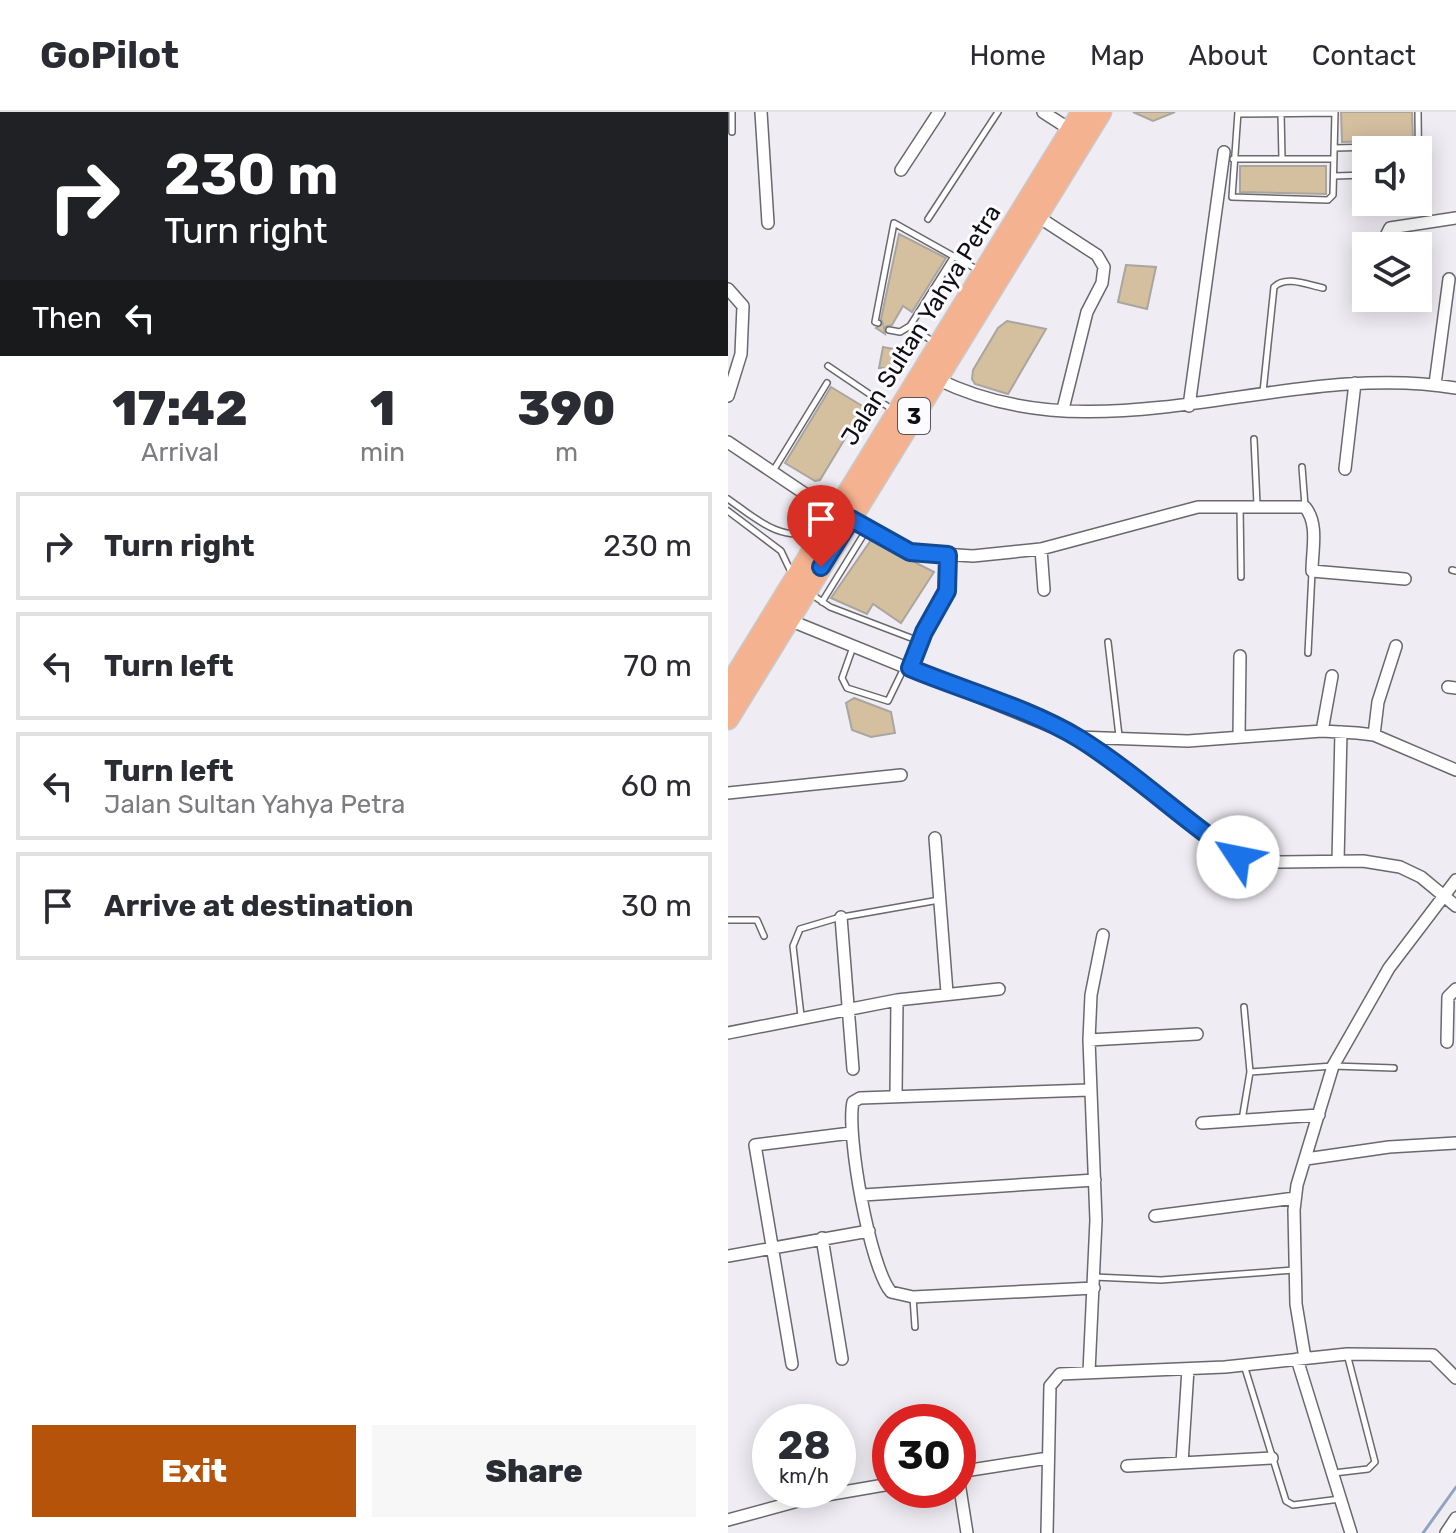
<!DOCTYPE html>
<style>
body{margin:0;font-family:Rubik,sans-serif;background:#f7f7f7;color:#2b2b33;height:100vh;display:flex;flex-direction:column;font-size:30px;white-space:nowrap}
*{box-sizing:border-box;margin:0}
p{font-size:26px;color:#7c7c81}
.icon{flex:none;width:44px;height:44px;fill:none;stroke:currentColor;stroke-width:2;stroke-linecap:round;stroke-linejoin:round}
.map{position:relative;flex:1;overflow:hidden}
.drawer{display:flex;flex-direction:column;background:#fff;width:728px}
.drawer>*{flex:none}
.hud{background:#202124;color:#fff;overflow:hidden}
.buttons{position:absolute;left:624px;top:24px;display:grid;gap:16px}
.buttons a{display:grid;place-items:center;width:80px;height:80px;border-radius:0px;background:#fff;box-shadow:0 4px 20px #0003;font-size:40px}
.speed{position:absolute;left:24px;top:1292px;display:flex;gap:16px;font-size:40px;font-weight:700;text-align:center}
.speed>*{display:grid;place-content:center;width:104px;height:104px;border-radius:50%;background:#fff;box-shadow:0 4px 20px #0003;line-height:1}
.speed small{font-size:20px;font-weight:400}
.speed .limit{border:12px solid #d22;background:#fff;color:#111}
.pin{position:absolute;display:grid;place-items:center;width:68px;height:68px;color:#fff;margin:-82px -34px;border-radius:50% 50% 50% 0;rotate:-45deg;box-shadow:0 0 8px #0007}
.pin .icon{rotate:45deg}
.me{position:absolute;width:88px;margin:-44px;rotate:304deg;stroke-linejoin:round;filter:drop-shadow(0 0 6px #0008)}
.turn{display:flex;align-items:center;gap:28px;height:168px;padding:0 32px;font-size:36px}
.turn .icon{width:104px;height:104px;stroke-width:2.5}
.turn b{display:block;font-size:56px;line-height:68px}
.then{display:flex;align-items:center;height:76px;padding:0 32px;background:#0003;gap:16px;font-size:30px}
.eta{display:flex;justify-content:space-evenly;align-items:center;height:136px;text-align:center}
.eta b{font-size:48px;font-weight:800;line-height:56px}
.action{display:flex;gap:16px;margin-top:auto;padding:16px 32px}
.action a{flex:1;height:92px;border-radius:0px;background:#b45309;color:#fff;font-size:32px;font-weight:800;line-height:92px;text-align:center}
.action a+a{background:#f7f7f7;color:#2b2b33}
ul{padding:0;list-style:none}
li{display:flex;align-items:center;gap:24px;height:108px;margin:0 16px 12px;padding:0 16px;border:4px solid #e1e1e2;border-radius:0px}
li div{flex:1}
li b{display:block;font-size:30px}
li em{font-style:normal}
header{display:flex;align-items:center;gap:48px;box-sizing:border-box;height:112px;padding:0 40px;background:#fff;border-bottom:2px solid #e1e1e2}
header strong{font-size:38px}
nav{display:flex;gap:44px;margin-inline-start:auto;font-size:28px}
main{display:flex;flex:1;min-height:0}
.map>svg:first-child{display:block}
</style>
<header>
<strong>GoPilot</strong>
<nav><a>Home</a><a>Map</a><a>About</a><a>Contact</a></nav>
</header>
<main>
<section class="drawer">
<div class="hud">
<div class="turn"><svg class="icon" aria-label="right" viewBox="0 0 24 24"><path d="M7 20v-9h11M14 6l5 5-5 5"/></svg><div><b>230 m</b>Turn right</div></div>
<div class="then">Then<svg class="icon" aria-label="left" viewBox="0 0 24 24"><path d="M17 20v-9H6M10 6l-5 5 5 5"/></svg></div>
</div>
<div class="eta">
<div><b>17:42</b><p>Arrival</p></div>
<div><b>1</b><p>min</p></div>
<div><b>390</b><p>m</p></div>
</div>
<ul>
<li><svg class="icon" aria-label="right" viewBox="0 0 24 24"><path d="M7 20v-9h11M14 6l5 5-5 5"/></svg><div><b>Turn right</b></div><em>230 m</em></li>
<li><svg class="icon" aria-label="left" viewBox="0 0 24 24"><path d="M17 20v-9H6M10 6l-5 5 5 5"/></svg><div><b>Turn left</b></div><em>70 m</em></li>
<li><svg class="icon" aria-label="left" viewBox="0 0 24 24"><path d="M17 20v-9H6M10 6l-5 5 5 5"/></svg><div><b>Turn left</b><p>Jalan Sultan Yahya Petra</p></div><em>60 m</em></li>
<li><svg class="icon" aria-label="arrive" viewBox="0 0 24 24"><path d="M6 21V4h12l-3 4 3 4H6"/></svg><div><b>Arrive at destination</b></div><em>30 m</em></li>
</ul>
<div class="action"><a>Exit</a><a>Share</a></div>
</section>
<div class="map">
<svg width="728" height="1421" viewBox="0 0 728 1421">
<rect width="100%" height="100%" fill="#efedf3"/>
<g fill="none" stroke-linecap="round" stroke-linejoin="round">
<path stroke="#92a3c2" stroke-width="3" d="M 695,1421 L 728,1375"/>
</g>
<path fill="#d4bf9f" stroke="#a9a59f" stroke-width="2" d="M 405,0 L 447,0 L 425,9 Z
M 613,0 L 684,0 L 685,28 L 614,30 Z
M 512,54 L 598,54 L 598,82 L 512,80 Z
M 171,122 L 218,146 L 184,200 L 175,194 L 164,213 L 156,215 L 157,222 L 148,216 L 155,212 L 153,207 Z
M 398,153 L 428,155 L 419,197 L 390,190 Z
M 279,209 L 318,217 L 280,282 L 247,272 L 244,267 L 245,258 L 270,216 Z
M 155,235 L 171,238 L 167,263 L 154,261 L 155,256 L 151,256 Z
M 103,275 L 136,295 L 92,368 L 87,369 L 57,351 Z
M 143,428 L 206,460 L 173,511 L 145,492 L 139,502 L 103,486 Z
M 126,586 L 163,600 L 167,621 L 143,625 L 124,618 L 118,591 Z"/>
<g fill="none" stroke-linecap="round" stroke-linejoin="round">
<defs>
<path id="lane" d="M 4,0 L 4,20
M 510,0 L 504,85 L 600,88 L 605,83 L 607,0
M 690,0 L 691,93
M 553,1 L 554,47
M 510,2 L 607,1
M 606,36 L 690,34
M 505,47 L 606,47
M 606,64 L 638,63
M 200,107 L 270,0
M 150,211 L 147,210 L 166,111 L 252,159
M 182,214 L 226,144
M 161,218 L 172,220 L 182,214 L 207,231
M 100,254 L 165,298
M 535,280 L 546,175 C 558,163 580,173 595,176
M 526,327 L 529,392
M 574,355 L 577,394
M 45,359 L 99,271
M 0,387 C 27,406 53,431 88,419
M 512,394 L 513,465
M 0,399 L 53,439 L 63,460
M 724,458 L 728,459
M 83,482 L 102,495 L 191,529
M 94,490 L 139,417
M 380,530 L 391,624
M 125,535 L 114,566 L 119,576 L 160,589 L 176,556
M 580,541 L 584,460
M 0,808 L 29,808 L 36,824
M 73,904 L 65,834 L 72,817 L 109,806 L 211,788
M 522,960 L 605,954 L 666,956
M 514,1008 L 522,960 L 516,895
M 366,1165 L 433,1168 L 566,1158
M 185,1185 L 187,1215
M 516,1253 L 558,1389 L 565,1393 L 612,1387
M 606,1361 L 640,1357 L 647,1350 L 619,1242"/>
<path id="street" d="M 33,0 L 40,111
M 315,0 L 343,18
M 173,58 L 211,0
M 309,104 L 369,143 L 376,155 L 374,171 L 359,200 L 335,297
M 653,134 L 662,116 L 728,106
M 0,177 L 15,194 L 13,242 L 0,284
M 640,186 L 640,188
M 209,267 C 375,349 556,247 728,276
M 707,272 L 721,167
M 461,294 L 496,40
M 0,330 L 107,402
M 617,357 L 627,271
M 123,407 L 182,440 L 245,444 L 313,437 L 470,395 L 577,395 C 591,412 584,438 584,459 L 677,467
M 313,437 L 316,478
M 61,508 L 349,625 L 398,657 L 475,722 L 510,745 L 552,750 L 635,749 L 672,755 L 693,765 L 728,794
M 182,556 L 194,524 L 219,479 L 220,443
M 720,575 L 728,576
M 594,619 L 604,564
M 646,623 L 650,590 L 668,534
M 349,625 L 460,629 L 594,619 L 629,621 L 646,623 L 728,658
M 511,625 L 512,544
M 0,681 L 173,663
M 207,726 L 219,881
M 610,749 L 613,620
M 113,805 L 125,957
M 0,921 L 169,888 L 271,877
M 361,928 L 469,922
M 719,930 L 720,885 L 728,877
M 361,978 L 132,986 L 125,990 C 118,1022 142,1156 163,1180 L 185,1185 L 366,1176
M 168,984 L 169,888
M 474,1011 L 591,1003
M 578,1047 L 661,1035 L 728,1031
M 135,1083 L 367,1068
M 427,1104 L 567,1086
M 94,1126 L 114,1247
M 0,1144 L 141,1119
M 577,1246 L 568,1192 L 566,1098 L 569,1073 L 605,954 L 661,856 L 728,768
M 569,1247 L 623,1421
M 64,1252 L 27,1033 L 123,1021
M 361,1260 L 368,1108 L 361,928 L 363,883 L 375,823
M 454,1351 L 460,1257
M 399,1354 L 544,1346
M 230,1360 L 320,1346
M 230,1364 L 239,1421
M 0,1408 L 81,1386 L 162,1372
M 319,1421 L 322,1274 L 332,1262 L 497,1255 L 619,1242 L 705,1243 L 728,1266
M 718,1421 L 728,1406"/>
<path id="highway" d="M 0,576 L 354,0
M 0,607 L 373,0"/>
</defs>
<use href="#lane" stroke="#69686d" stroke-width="8"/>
<use href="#street" stroke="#69686d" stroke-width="14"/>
<use href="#highway" stroke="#cacaca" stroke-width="23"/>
<use href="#lane" stroke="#fff" stroke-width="5"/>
<use href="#street" stroke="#fff" stroke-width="11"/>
<use href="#highway" stroke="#f5b290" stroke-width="20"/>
</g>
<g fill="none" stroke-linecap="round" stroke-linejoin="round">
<defs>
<path id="route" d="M 93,455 L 123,407 L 182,440 L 220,443 L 219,479 L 196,520 L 182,556 C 237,579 301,596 352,627 C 408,662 455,708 510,745"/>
</defs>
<use href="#route" stroke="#114b97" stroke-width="20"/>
<use href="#route" stroke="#1a73e8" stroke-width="14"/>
</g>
<g text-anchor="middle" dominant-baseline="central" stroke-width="6" stroke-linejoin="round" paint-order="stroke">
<rect fill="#fcfbff" stroke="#565558" stroke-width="2" x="170" y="286" width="32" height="36" rx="6"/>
<g font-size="22" font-weight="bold" fill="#0f0e10">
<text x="186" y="304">3</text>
</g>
<g font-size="24" fill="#0f0e10" stroke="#fcfbff">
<text transform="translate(193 213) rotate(-58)">Jalan Sultan Yahya Petra</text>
</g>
</g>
</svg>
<div class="buttons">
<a><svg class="icon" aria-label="sound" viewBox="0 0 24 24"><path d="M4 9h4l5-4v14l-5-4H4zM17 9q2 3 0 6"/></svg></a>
<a><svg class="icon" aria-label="layers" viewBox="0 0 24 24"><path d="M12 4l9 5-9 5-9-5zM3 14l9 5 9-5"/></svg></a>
</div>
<div class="speed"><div>28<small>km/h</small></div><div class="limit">30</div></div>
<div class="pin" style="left:93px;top:455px;background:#d93025"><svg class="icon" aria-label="arrive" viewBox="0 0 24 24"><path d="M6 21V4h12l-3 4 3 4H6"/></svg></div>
<svg class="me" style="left:510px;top:745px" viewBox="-20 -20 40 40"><circle r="19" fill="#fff"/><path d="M0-13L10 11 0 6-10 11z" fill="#1a73e8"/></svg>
</div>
</main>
